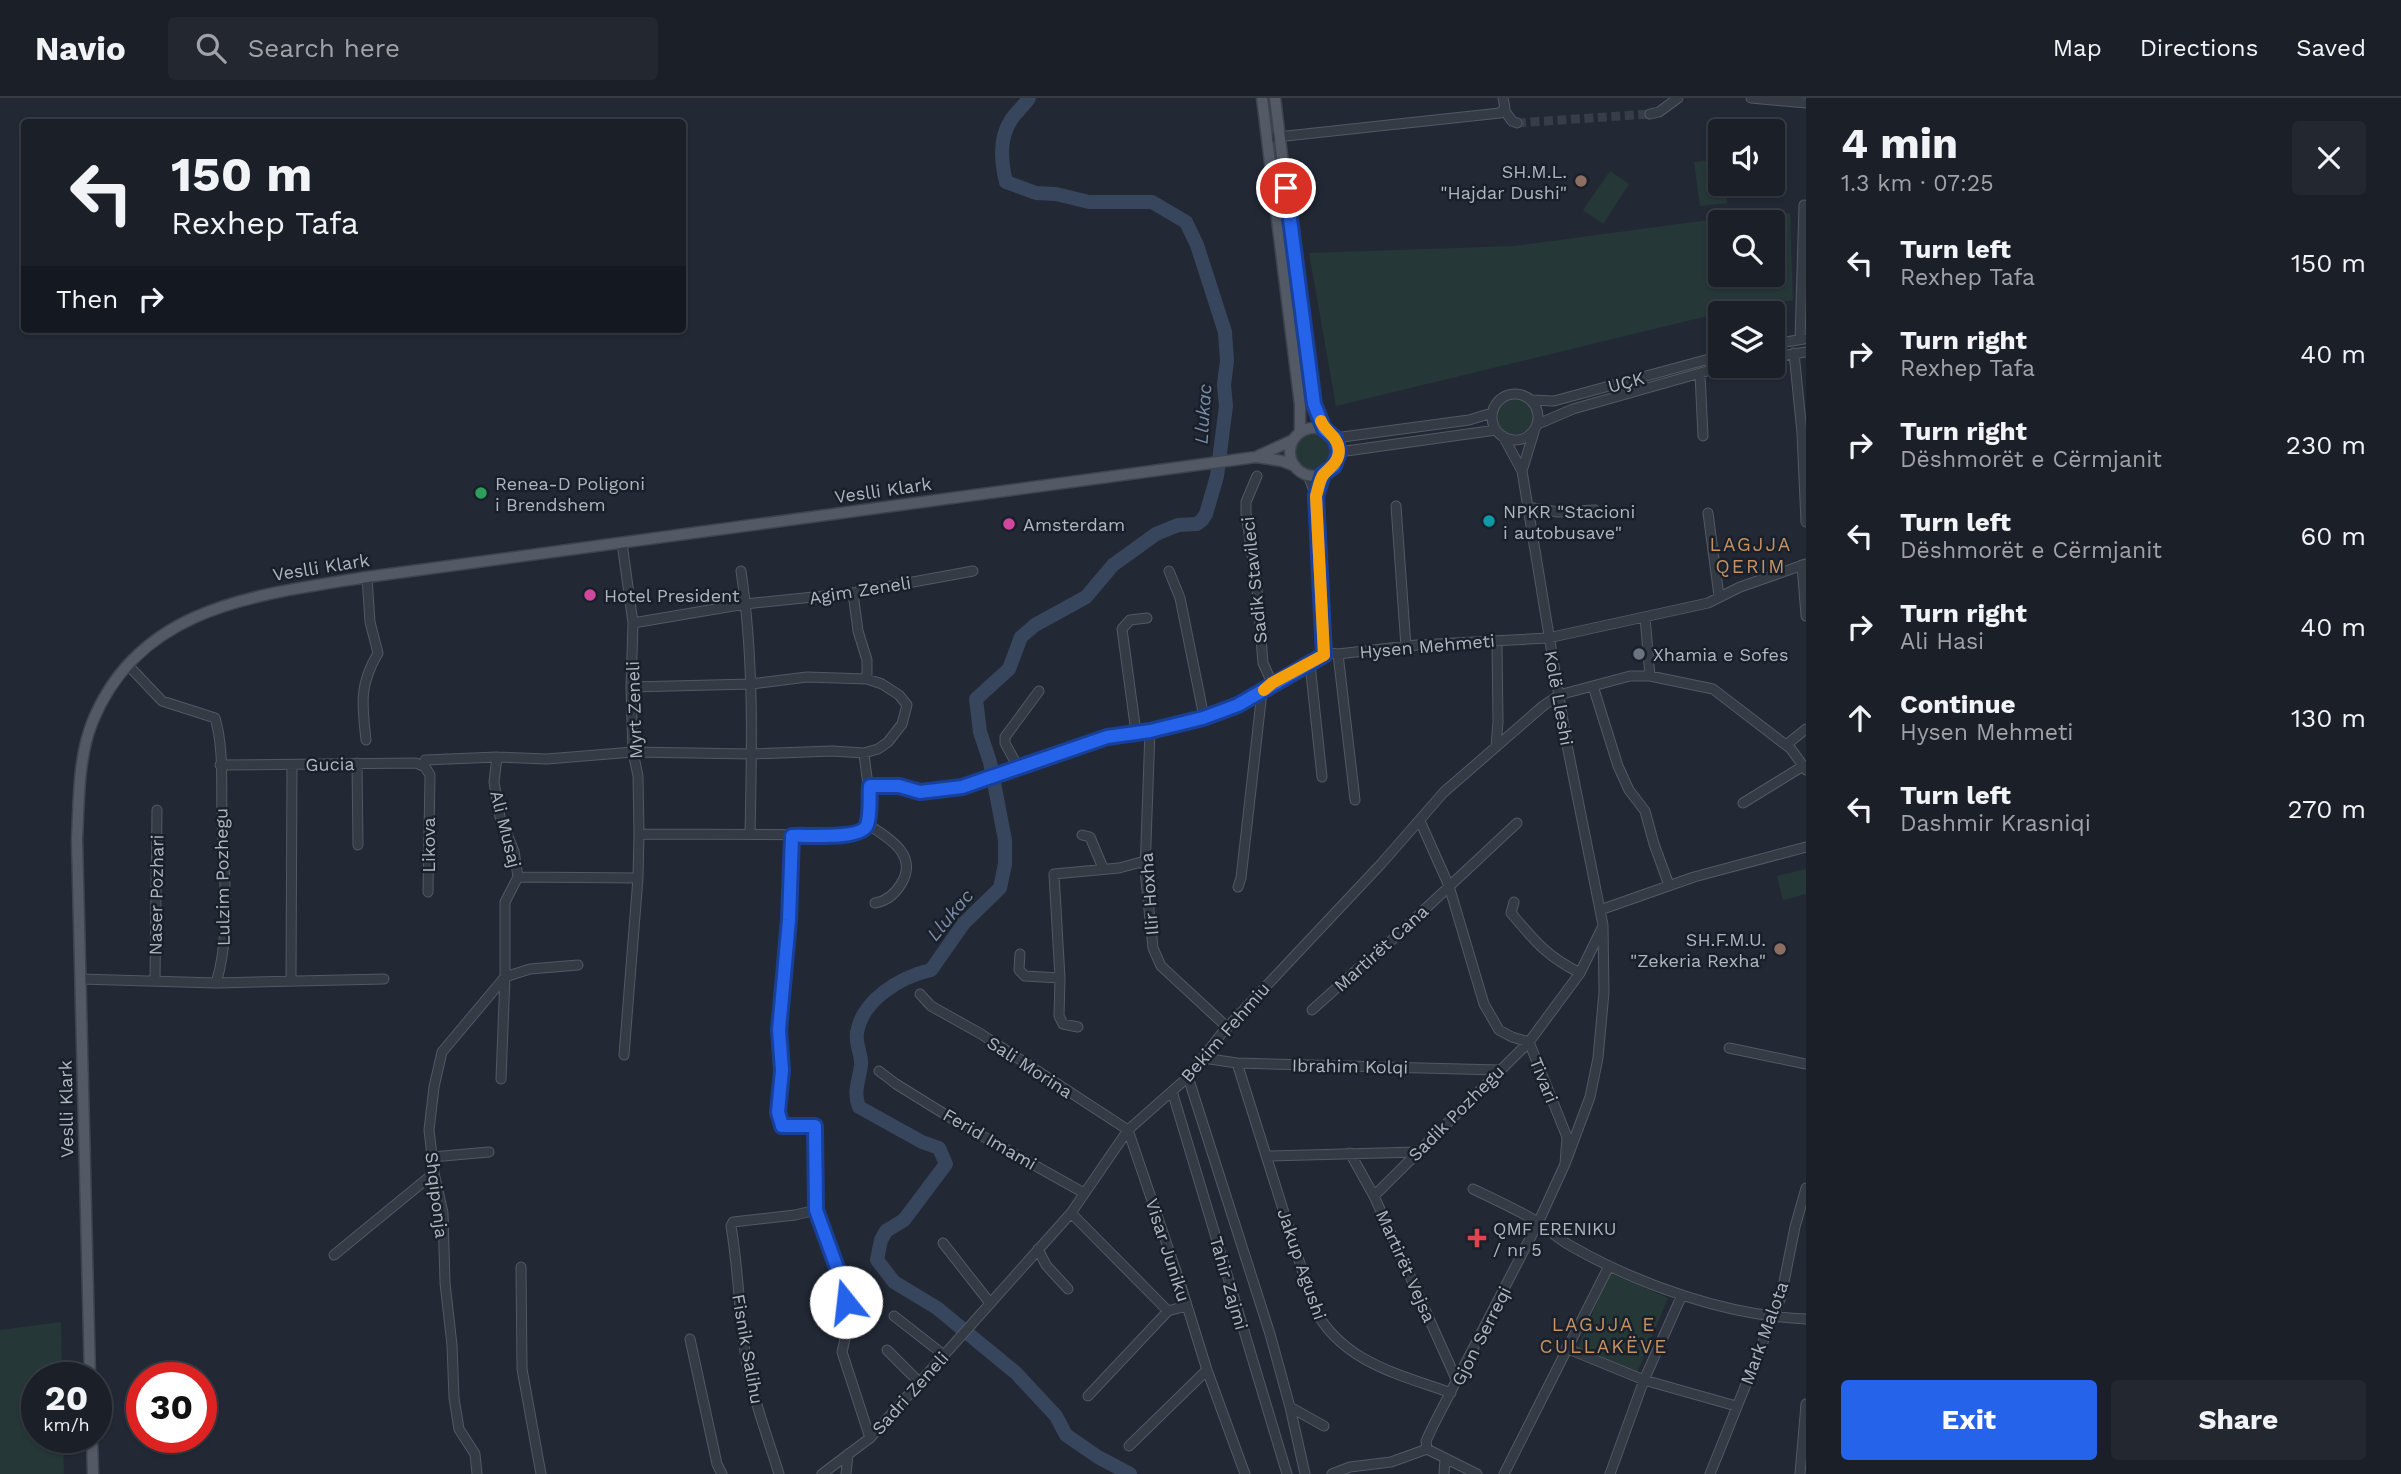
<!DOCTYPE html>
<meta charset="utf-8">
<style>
body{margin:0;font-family:"Work Sans",sans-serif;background:#232730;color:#f1f3f6;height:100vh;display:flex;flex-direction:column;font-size:26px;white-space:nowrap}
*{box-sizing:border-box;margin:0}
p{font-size:23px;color:#9fa2a8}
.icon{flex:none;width:38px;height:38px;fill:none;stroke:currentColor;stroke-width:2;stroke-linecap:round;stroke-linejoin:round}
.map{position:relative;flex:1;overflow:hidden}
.details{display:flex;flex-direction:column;background:#1a1f28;width:595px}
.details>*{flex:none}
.guide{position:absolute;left:21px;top:21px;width:665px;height:214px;border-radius:7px;box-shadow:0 2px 5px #0004,0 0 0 2px #383d45;background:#1a1f28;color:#f1f3f6;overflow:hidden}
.fabs{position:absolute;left:1708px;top:21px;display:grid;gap:14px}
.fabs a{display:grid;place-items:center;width:77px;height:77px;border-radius:7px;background:#1a1f28;box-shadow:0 2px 5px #0004,0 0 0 2px #383d45;font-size:35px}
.speed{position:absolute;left:21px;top:1264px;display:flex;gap:14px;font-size:35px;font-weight:700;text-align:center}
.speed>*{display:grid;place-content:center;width:91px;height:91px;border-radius:50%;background:#1a1f28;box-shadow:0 2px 5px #0004,0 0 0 2px #383d45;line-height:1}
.speed small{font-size:18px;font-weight:400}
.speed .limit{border:10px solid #d22;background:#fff;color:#111}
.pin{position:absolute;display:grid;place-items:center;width:60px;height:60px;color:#fff;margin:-30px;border:4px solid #fff;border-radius:50%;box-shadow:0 2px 7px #0007}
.me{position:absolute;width:77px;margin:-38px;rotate:344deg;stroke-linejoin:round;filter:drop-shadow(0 0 5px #0008)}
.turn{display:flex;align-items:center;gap:24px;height:147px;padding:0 35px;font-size:32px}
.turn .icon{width:91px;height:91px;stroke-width:2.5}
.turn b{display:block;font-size:49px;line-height:60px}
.then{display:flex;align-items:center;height:66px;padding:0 35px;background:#0003;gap:14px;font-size:26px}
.round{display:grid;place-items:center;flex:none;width:74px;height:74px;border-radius:7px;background:#232730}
.overview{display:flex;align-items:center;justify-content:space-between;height:119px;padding:0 35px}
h1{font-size:42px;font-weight:700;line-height:52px}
.cta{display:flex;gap:14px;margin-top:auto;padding:14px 35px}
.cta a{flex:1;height:80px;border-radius:7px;background:#2563eb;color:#fff;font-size:28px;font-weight:700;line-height:80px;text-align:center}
.cta a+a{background:#232730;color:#f1f3f6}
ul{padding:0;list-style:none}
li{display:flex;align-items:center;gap:21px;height:91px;padding:0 35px}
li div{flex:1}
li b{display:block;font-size:26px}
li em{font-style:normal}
header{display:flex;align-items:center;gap:42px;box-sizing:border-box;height:98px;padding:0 35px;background:#1a1f28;border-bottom:2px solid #383d45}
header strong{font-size:33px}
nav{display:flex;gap:38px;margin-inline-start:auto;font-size:24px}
.search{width:490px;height:63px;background:#232730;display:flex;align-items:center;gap:18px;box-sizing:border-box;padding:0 24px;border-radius:7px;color:#9fa2a8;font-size:26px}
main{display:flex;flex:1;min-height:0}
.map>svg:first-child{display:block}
</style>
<header>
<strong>Navio</strong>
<div class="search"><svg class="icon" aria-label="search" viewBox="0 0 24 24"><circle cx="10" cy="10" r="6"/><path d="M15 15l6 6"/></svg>Search here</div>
<nav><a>Map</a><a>Directions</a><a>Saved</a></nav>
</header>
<main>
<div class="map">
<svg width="1806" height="1376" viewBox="0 0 1806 1376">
<rect width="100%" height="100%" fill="#222935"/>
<path fill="#263738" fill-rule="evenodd" d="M 1720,61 L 1720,86 L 1725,86 L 1727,105 L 1700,108 L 1694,64 Z
M 1610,73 L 1629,86 L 1603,126 L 1583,112 Z
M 1790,115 L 1793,202 L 1720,215 L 1336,308 L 1309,155 L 1514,148 L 1701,123 ZM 1773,124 L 1773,177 L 1720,177 L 1720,124 Z
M1497 318a18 18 0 1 1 36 0a18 18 0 1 1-36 0Z
M1296 354a18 18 0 1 1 36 0a18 18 0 1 1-36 0Z
M 1806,771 L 1806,796 L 1783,802 L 1777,778 Z
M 1610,1175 L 1668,1200 L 1637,1275 L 1578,1249 Z
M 61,1224 L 62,1279 L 37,1279 L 37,1339 L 63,1339 L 64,1376 L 0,1376 L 0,1232 Z"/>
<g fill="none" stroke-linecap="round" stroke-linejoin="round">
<path stroke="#38465d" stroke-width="14" d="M 1029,0 C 1024,8 1016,14 1011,22 C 999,40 1001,64 1006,84 L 1036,95 L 1056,96 L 1089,104 L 1152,104 L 1186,124 L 1197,147 L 1225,234 L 1227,263 L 1224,287 L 1226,308 L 1217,378 L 1206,416 L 1202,422 L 1197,426 L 1178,427 L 1156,436 L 1113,467 L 1086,499 L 1035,527 L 1021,539 L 1009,571 L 976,601 L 980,634 L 990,664 L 1005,742 L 1005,766 L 1000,790 L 964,825 L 931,872 C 900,879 862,902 857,935 C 855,946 862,956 861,967 C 859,983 853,994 859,1009 L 922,1044 L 939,1050 L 946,1066 L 904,1122 L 886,1133 L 881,1142 L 877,1162 L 894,1184 L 937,1210 L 1016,1275 L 1056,1318 L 1066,1337 L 1098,1359 L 1130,1376"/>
<path stroke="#373e4a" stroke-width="9" stroke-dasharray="9 4.5" stroke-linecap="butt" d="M 1517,25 L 1650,16"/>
<defs>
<path id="minor" d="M 1751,0 L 1806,5
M 1504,12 L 1512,23 L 1517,25
M 1650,16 L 1659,14 L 1678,0
M 1268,40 L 1500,15 L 1505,10 L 1503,0
M 1800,241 L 1804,107
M 1773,246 L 1804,241
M 1794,255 L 1802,335 L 1806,424
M 1773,259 L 1806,254
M 1700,276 L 1703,338
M1492 319a23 23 0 1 1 46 0a23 23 0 1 1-46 0Z
M 1532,302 L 1554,303 L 1720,258
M 1538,326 L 1573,311 L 1725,268
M 1503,338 L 1522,373 L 1567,647 L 1603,827 L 1604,894 L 1598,960 L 1590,999 L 1565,1066
M 1335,340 L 1469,322 L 1492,315
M 1339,354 L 1496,332
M 1522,373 L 1534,334
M 1308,377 L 1316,398 L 1324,557
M 1257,378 L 1246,404 L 1246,415 L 1257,491 L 1263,565 L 1272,585
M 1317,397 L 1323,376
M 1396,408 L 1406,549
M 1527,409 L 1558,414 L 1595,412
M 1708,415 L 1719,498
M 622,445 L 633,525 L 631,589 L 633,654 L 638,678 L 639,736 L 638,780 L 624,957
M 1802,467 L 1806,518
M 741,473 C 754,560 752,648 750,736
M 1169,473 L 1180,500 L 1204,619
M 853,495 L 858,533 L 867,562 L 867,581
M 1645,519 L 1650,578
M 633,525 L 745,506 L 853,495 L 973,473
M 1338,556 L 1355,702
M 1310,566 L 1322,679
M 1593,588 L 1618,668 L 1629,692 L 1645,713 L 1654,746 L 1669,787
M 1150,633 L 1145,773 L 1153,850 L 1161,868 L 1227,929
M 1136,634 L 1122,531 L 1130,522 L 1147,520
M 366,642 C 362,606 359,587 378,555 L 370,524 L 367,479
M 1786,647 L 1806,631
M 1496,649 L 1498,624 L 1497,543
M 497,659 L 494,684 L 500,719 L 514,753 L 518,779
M 357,665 L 358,747
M 220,667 L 416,665 L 425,669 L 430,677 L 428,794
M 425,669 L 425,662 L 497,659 L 547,661 L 633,654 L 752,656 L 832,653 L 864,655 L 878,651 L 888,644 L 902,626 L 907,607 L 899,597 L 882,586 L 867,581 L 807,579 L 751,586 L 631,589
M 1019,671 L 1005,645 L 1005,639 L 1039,593
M 870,688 L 899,689 L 920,694 L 962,689 L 1019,671 L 1107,639 L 1150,633 L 1204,619 L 1238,607 L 1329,555 L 1338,556 L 1417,547 L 1548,540 L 1708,505 L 1740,489 L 1806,466
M 1743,705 L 1803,668
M 1420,723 L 1449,788 L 1484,906 L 1499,932 L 1512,939 L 1529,944 L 1567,1039 L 1565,1066 L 1538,1125 L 1433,1328 L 1426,1343 L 1427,1351
M 867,726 C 889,740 919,757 901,786 C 895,796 887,803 875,805
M 639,736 L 853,737 C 855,736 862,733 863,732 C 876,720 865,671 864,655
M 1082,737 L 1090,739 L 1103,770
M 792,738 L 789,822 L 779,932 L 782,972 L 778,1014 L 782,1028 L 815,1028 L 816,1112 L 843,1189 L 850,1219 L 842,1254 L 870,1340
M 518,779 L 638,780
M 1238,789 L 1241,780 L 1262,594
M 1514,804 L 1511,815 C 1535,843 1546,858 1580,875
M 1600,812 L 1694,779 L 1806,749
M 1020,856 L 1019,872 L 1025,878 L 1060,880 L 1054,776 L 1119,770 L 1145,763
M 505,879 L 530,871 L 578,867
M 1060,880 L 1059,918 L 1063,926 L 1078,929
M 80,881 L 216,885 C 232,835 223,770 222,717 C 221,686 224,650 215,620 L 162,603 L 127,566
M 155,882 L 157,712
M 291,882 L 292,667
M 216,885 L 384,881
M 920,896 L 931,908 L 981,936 L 1128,1032 L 1180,1185 L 1207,1272 L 1245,1376
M 1312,912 L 1361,868 L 1378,855 L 1517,725
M 1729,950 L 1806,966
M 1203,960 L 1237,965 L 1499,972
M 1237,965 L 1314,1210 C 1342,1264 1398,1276 1451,1295
M 879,973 L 896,986 L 959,1025 L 1084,1095
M 1188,979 L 1270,1236 L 1290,1309 L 1305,1376
M 501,981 L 505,879 L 505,804 L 518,779
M 1172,993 L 1287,1376
M 1350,1055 L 1374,1098 L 1457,1283
M 1266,1058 L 1417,1054
M 432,1059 L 489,1054
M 1473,1091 C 1494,1101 1516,1111 1536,1123 C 1548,1131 1558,1141 1571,1148 C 1639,1187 1728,1218 1806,1221
M 1374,1098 L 1529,944 L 1580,875 L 1603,828
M 1071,1115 L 1168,1213 L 1186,1208
M 943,1145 L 990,1205
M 1038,1151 L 1046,1167 L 1068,1191
M 334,1157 L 434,1075
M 521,1169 L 522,1271 L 541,1376
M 894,1218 L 944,1257
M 690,1241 L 717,1366 L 722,1376
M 1566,1250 L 1644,1282 L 1736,1308
M 887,1252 L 920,1285
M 1088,1298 L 1168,1213
M 1290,1309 L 1324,1328
M 1129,1348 L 1207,1272
M 1427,1351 L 1477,1376
M 477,1376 L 475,1356 L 459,1331 L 454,1300 L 452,1247 L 445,1185 L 443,1115 L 434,1075 L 429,1032 L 434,989 L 442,954 L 505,879
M 779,1376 C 768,1340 754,1304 747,1267 C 739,1221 739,1174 731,1128 L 733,1124 L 795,1117 L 816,1112
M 822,1376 L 870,1340 L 1071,1115 L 1128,1032 L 1188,979 L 1222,935 L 1381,766 L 1444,694 L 1543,608 L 1559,597 L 1630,578 L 1650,578 L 1713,591 L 1791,651 L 1806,672
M 846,1376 L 848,1356
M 1332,1376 L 1350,1369 L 1391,1364 L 1427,1351
M 1444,1376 L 1445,1362
M 1504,1376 L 1609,1168
M 1610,1376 L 1644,1282 L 1682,1197
M 1710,1376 L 1781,1199 L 1795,1129 L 1806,1090
M 1800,1376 L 1806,1306"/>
<path id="major" d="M 1262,0 L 1300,307 L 1300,334
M 1275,0 L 1305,246 L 1314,306 L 1324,331
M1290 354a24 24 0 1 1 48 0a24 24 0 1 1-48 0Z
M 1258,358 L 1293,342
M 90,1279 L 77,741 C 79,703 78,661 92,625 C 139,507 258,497 367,479 L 1256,359 L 1282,363 L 1295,368
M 92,1339 L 93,1376"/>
</defs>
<use href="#minor" stroke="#525963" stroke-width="11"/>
<use href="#major" stroke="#3e444f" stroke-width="13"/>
<use href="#minor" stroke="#353b45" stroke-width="9"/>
<use href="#major" stroke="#535a66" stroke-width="10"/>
</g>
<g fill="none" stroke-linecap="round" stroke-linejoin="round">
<defs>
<path id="route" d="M 846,1204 L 844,1189 L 816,1112 L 815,1028 L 782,1028 L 778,1014 L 782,972 L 779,932 L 789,822 L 792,738 C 807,737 861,742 867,727 C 871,716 869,699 870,688 L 899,688 L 920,694 L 962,689 L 1107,639 L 1150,633 L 1203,620 L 1238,607 L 1324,557 L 1316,398 L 1323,376 L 1334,368 L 1339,354 L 1335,340 L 1324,331 L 1314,306 L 1286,90"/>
</defs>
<use href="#route" stroke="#184099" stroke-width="18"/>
<use href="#route" stroke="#2563eb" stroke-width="12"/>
<path stroke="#f59e0b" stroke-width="12" d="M 1264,592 L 1272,585 L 1324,557 L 1316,398 C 1318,392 1319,381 1324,376 C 1332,367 1342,362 1338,347 C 1335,337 1325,333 1321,323"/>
</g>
<g fill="#8d6e63" stroke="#1a202a" stroke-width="2.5">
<circle cx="1581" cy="83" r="7"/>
<circle cx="1780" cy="851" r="7"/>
</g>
<circle fill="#2e9e5b" stroke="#1a202a" stroke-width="2.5" cx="481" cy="395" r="7"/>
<circle fill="#0f9aa8" stroke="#1a202a" stroke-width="2.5" cx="1489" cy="423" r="7"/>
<g fill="#d1479c" stroke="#1a202a" stroke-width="2.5">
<circle cx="1009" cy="426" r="7"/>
<circle cx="590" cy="497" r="7"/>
</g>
<circle fill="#6b7280" stroke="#1a202a" stroke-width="2.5" cx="1639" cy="556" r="7"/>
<path fill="#e0444e" stroke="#1a202a" stroke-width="2.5" d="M1473.5 1129.5h7v7h7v7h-7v7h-7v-7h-7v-7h7z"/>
<g text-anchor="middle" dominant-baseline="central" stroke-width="5" stroke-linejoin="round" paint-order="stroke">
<g font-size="18" fill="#afb6c2" stroke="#1a202a" text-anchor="start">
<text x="1567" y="73" text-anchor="end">SH.M.L.<tspan x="1567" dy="21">"Hajdar Dushi"</tspan></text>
<text x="495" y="385">Renea-D Poligoni<tspan x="495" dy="21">i Brendshem</tspan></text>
<text x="1503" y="413">NPKR "Stacioni<tspan x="1503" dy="21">i autobusave"</tspan></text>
<text x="1023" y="426">Amsterdam</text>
<text x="604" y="497">Hotel President</text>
<text x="1653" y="556">Xhamia e Sofes</text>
<text x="1766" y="841" text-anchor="end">SH.F.M.U.<tspan x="1766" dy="21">"Zekeria Rexha"</tspan></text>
<text x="1493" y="1130">QMF ERENIKU<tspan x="1493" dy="21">/ nr 5</tspan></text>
</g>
<g font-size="18" fill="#afb6c2" stroke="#1a202a">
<text transform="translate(1626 284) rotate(-15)">UÇK</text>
<text transform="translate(883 392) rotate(-8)">Veslli Klark</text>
<text transform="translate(321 469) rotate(-9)">Veslli Klark</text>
<text transform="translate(1254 482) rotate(-96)">Sadik Stavileci</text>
<text transform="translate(860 492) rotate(-9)">Agim Zeneli</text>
<text transform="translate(1427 548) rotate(-5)">Hysen Mehmeti</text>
<text transform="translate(1559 600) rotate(80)">Kolë Lleshi</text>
<text transform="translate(634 612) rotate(-92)">Myrt Zeneli</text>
<text transform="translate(330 666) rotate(-1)">Gucia</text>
<text transform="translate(506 731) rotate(76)">Ali Musaj</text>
<text transform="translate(428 747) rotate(-90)">Likova</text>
<text transform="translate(222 779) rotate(-91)">Lulzim Pozhegu</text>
<text transform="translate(1149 796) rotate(-94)">Ilir Hoxha</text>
<text transform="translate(156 797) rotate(-89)">Naser Pozhari</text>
<text transform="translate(1381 850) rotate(-42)">Martirët Cana</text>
<text transform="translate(1225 934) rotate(-49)">Bekim Fehmiu</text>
<text transform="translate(1350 968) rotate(1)">Ibrahim Kolqi</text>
<text transform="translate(1030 969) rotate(33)">Sali Morina</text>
<text transform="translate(1544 982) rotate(68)">Tivari</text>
<text transform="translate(66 1011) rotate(-91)">Veslli Klark</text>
<text transform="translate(1456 1015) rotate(-45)">Sadik Pozhegu</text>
<text transform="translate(990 1041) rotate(30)">Ferid Imami</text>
<text transform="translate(437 1097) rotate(83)">Shqiponja</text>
<text transform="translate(1168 1152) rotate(72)">Visar Juniku</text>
<text transform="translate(1302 1166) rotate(71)">Jakup Agushi</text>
<text transform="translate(1406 1168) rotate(66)">Martirët Vejsa</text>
<text transform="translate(1229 1185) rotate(74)">Tahir Zajmi</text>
<text transform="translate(1764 1235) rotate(-70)">Mark Malota</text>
<text transform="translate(1481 1238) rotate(-63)">Gjon Serreqi</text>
<text transform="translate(748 1251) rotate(80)">Fisnik Salihu</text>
<text transform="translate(910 1295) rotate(-48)">Sadri Zeneli</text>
</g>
<g font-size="19" font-style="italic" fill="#7a8ca8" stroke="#1a202a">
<text transform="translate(1203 316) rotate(-86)">Llukac</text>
<text transform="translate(950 817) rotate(-50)">Llukac</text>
</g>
<g font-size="19" letter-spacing="2" fill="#c89364" stroke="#1a202a">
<text x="1751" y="446">LAGJJA<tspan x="1751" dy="22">QERIM</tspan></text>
<text x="1604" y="1226">LAGJJA E<tspan x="1604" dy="22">CULLAKËVE</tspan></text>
</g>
</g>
</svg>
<div class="fabs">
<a><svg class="icon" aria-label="sound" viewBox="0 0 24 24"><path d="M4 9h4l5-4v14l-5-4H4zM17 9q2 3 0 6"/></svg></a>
<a><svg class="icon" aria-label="search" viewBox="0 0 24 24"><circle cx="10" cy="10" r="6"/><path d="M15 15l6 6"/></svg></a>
<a><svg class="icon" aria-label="layers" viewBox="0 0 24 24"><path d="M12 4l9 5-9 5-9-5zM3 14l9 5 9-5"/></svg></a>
</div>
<div class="speed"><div>20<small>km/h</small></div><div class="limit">30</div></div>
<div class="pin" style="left:1286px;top:90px;background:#d93025"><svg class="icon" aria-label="arrive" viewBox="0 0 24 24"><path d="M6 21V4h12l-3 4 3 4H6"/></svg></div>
<svg class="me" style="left:846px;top:1204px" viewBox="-20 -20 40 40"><circle r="19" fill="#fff"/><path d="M0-13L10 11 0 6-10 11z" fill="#2563eb"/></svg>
<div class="guide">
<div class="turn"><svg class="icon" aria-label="left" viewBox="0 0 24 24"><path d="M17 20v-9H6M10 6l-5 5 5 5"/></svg><div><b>150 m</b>Rexhep Tafa</div></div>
<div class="then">Then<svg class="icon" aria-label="right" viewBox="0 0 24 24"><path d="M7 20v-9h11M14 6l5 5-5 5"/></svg></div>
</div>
</div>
<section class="details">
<div class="overview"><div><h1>4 min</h1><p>1.3 km · 07:25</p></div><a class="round"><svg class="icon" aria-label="close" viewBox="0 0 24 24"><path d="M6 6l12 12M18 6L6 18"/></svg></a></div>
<ul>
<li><svg class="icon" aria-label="left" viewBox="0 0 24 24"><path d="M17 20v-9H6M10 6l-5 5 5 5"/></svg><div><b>Turn left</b><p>Rexhep Tafa</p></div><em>150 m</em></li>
<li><svg class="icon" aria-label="right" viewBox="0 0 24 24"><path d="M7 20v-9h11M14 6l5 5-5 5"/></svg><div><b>Turn right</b><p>Rexhep Tafa</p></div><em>40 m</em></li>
<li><svg class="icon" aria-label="right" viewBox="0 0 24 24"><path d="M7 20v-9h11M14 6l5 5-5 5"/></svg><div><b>Turn right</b><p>Dëshmorët e Cërmjanit</p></div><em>230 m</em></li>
<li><svg class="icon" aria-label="left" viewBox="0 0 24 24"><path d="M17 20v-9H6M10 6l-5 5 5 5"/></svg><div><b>Turn left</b><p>Dëshmorët e Cërmjanit</p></div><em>60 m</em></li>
<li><svg class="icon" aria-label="right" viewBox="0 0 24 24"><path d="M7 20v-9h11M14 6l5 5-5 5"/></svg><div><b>Turn right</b><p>Ali Hasi</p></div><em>40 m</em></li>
<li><svg class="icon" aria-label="ahead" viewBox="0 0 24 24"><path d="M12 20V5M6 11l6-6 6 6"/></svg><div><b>Continue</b><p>Hysen Mehmeti</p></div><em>130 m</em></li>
<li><svg class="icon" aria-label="left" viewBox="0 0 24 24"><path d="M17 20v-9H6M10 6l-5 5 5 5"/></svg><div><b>Turn left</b><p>Dashmir Krasniqi</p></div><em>270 m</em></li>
</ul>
<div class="cta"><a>Exit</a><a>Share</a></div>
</section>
</main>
